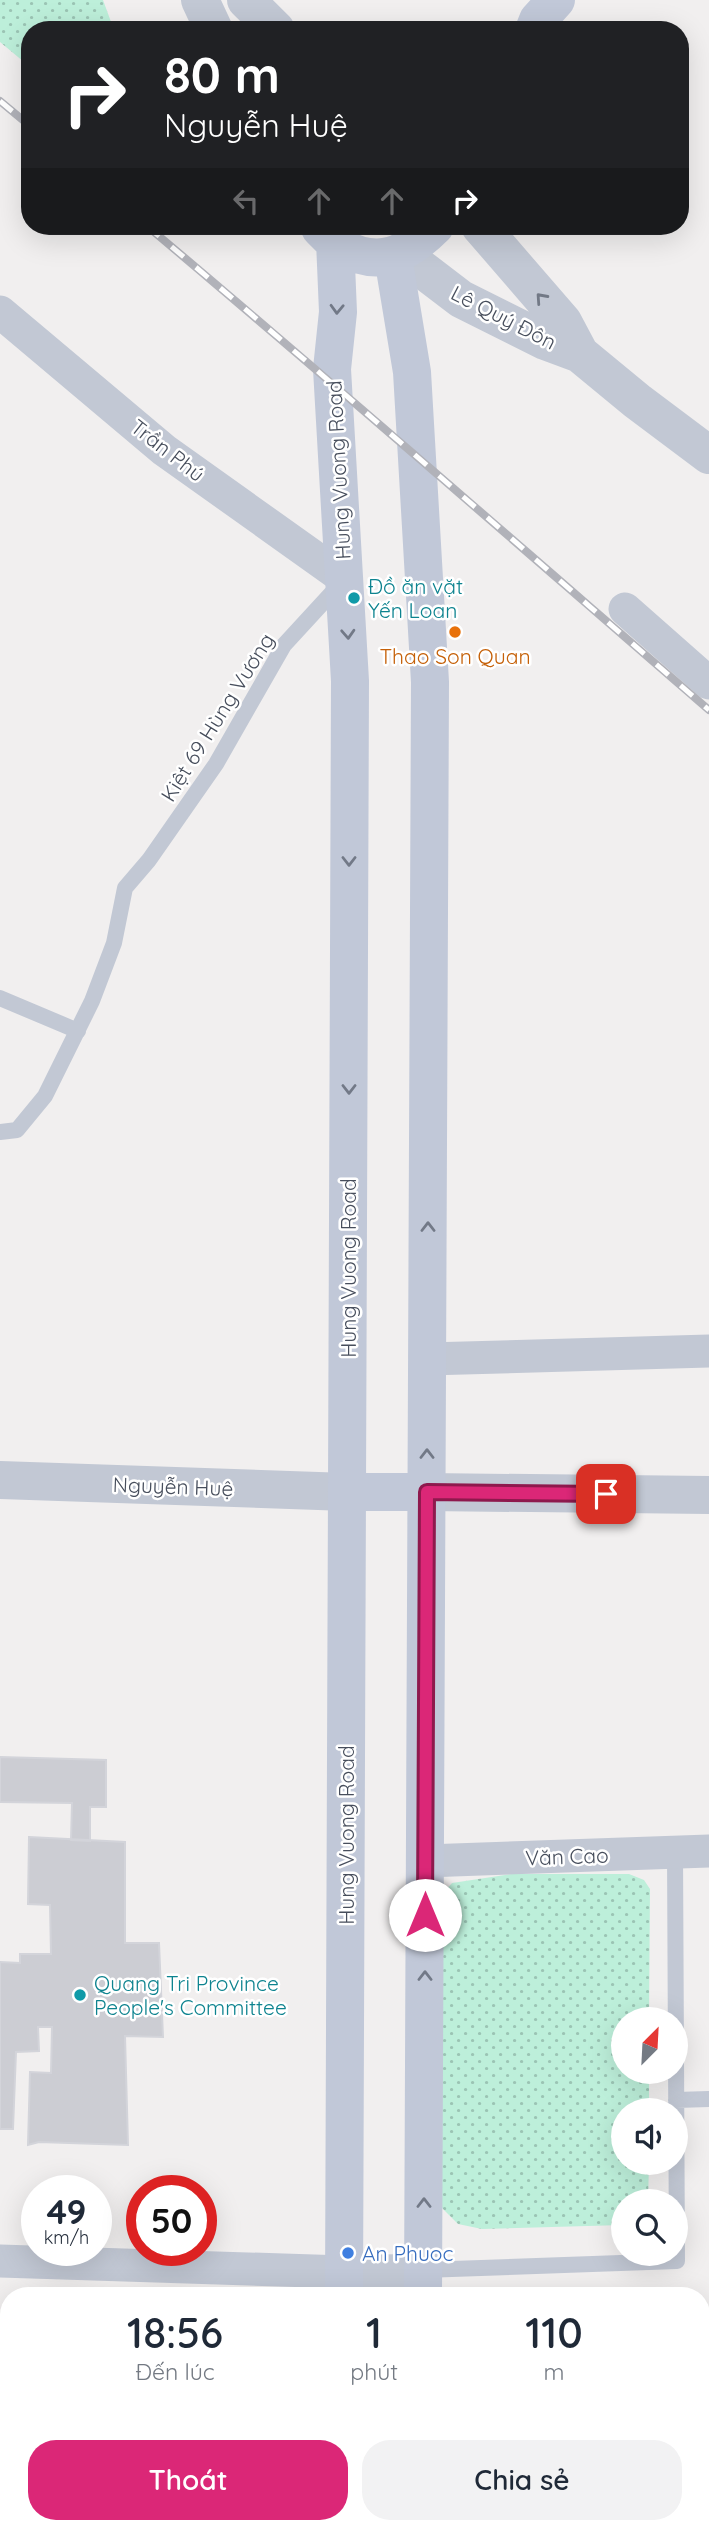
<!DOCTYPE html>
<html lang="vi">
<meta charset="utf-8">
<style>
body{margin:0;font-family:Quicksand,sans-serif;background:#f2f2f3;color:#1f2937;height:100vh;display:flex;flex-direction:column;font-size:26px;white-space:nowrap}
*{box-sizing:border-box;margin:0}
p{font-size:23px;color:#747a83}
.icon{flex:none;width:38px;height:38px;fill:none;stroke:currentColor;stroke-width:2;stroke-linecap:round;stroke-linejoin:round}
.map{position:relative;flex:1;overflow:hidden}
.drawer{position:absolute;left:0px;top:2287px;width:710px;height:247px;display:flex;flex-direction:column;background:#fff;border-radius:28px 28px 0 0;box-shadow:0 7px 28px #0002}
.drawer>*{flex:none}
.hud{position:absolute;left:21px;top:21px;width:668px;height:214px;border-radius:28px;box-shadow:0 7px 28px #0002;background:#202124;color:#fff;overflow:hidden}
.needle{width:46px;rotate:24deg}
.buttons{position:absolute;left:611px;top:2007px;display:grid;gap:14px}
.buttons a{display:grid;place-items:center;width:77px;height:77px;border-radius:50%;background:#fff;box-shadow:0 7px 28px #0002;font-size:35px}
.speed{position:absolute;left:21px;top:2175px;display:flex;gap:14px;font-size:35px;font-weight:700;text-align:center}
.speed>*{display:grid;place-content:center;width:91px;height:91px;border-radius:50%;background:#fff;box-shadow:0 7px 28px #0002;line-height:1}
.speed small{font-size:18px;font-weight:400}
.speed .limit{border:10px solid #d22;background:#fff;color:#111}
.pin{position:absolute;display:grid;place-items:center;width:60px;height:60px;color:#fff;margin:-30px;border-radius:14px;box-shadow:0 4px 10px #0006}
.me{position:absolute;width:77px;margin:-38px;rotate:0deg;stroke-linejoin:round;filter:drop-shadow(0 0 5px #0008)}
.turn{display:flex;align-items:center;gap:24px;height:147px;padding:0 28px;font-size:32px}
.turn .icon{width:91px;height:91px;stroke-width:2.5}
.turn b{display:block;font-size:49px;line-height:60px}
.lanes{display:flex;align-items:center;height:66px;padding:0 28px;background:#0003;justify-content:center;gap:35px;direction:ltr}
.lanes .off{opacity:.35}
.eta{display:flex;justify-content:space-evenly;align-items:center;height:119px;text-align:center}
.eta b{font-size:42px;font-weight:600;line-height:49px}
.cta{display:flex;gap:14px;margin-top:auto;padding:14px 28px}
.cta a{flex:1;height:80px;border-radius:28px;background:#db2777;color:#fff;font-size:28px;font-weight:600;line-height:80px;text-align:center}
.cta a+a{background:#f2f2f3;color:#1f2937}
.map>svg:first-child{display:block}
</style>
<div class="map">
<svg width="709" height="2533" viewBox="0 0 709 2533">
<defs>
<pattern id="park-dots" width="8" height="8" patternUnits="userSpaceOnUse" patternTransform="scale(1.75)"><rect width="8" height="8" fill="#bdefda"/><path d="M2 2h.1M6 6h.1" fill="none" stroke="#9bc4b4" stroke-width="1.8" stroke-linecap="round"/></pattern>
</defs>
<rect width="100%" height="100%" fill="#f1efef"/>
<path fill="url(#park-dots)" d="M 0,0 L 103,0 L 114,30 L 30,30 L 30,67 L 0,42 Z
M 511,1874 L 629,1874 L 644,1880 L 650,1889 L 649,2019 L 623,2020 L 623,2072 L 649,2072 L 649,2110 L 623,2110 L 623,2163 L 649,2163 L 648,2201 L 623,2202 L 623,2225 L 482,2229 L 458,2224 L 432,2198 L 439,1898 L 452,1883 Z"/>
<path fill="#cccdd3" stroke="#d3d4da" stroke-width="2" d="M 0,1757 L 106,1760 L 106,1807 L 90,1807 L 90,1841 L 71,1840 L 72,1803 L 0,1802 Z
M 29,1837 L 125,1842 L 125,1943 L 159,1943 L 163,2037 L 125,2036 L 128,2145 L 39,2142 L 28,2145 L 30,2072 L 51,2073 L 52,2027 L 38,2027 L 39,2051 L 16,2052 L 13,2129 L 0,2129 L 0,1962 L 20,1963 L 20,1954 L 51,1954 L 50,1905 L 28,1904 Z"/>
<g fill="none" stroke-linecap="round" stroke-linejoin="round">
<path stroke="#c2c8d4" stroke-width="16" d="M 0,998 L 78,1031
M 0,1132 L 17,1130 L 45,1096 L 92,1001 L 114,943 L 125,888 L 149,860 L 216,764 L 284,645 L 341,583
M 676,2100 L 709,2099
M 423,2270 L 677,2261 L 675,1852"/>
<path stroke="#c2c8d4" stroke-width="33" d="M 0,312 L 164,450 L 345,579
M 625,609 L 709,683
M 427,1359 L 709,1351
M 425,1861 L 709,1851
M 0,2261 L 344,2272 L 423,2270"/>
<path stroke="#c2c8d4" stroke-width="38" d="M 200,0 L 214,30
M 246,0 L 276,30
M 480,226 L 563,322 L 580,354
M 393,257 L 419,267 L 461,299 L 545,341 L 580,354 L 637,401 L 709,455
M 0,1480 L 347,1492
M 427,1492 L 709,1495"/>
<path stroke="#c1c8d8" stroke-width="38" d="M 534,30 L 538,20 L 556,0
M 320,228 C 326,234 333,242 341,247 C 380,269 407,254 435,226
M 335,241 L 338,312 L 332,369 L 350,681 L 344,2296
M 393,257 L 412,372 L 430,682 L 423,2296
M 347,1492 L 427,1492
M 343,2533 L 343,2525
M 422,2533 L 422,2525"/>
<defs>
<path id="rail" d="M 0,101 L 30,126
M 147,226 C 336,385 522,548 709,710"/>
</defs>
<use href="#rail" stroke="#b1b2b9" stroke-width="8"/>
<use href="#rail" stroke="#fff" stroke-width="5" stroke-dasharray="16" stroke-linecap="butt"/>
</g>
<defs><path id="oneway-chevron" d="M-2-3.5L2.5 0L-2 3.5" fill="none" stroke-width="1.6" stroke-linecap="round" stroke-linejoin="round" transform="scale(1.75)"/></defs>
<use stroke="#727986" href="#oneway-chevron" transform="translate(541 298) rotate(-132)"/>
<g stroke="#727987">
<use href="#oneway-chevron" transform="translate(337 309) rotate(92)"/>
<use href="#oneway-chevron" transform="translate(348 634) rotate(87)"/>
<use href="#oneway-chevron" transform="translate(349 861) rotate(90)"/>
<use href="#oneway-chevron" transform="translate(349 1089) rotate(90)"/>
<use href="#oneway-chevron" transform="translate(428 1227) rotate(-90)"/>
<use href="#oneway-chevron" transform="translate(427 1454) rotate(-90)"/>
<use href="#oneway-chevron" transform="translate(425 1976) rotate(-90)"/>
<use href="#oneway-chevron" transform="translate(424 2203) rotate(-90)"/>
</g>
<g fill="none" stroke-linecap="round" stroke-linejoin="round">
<defs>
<path id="route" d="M 425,1915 L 427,1492 L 606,1494"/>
</defs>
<use href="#route" stroke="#8e194d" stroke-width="18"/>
<use href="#route" stroke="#db2777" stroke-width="12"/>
</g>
<g fill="#0f9aa8" stroke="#fff" stroke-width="2.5">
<circle cx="354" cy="598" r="7"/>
<circle cx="80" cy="1995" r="7"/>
</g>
<circle fill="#e8710a" stroke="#fff" stroke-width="2.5" cx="455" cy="632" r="7"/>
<circle fill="#3f7fe0" stroke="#fff" stroke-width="2.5" cx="348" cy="2253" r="7"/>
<g text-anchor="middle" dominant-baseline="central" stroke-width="5" stroke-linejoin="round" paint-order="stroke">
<g font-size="21" fill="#474e5c" stroke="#fff">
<text transform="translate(504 317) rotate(27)">Lê Quý Đôn</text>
<text transform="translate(168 450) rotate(38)">Trần Phú</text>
<text transform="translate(338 470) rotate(-93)">Hung Vuong Road</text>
<text transform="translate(217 717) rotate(-58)">Kiệt 69 Hùng Vương</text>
<text transform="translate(348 1268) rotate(-90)">Hung Vuong Road</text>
<text transform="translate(173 1486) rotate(2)">Nguyễn Huệ</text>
<text transform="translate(346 1835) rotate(-90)">Hung Vuong Road</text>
<text transform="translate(567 1856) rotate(-2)">Văn Cao</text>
</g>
<g font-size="21" fill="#0d838f" stroke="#fff" text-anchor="start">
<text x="368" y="586">Đồ ăn vặt<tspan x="368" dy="24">Yến Loan</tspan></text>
<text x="94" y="1983">Quang Tri Province<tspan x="94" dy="24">People's Committee</tspan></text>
</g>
<g font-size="21" fill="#c56008" stroke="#fff">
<text x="455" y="656">Thao Son Quan</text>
</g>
<g font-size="21" fill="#366cbe" stroke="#fff" text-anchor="start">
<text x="362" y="2253">An Phuoc</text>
</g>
</g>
</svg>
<div class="buttons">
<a><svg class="needle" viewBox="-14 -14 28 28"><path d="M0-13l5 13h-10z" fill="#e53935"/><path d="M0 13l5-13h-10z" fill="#747a83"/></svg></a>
<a><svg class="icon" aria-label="sound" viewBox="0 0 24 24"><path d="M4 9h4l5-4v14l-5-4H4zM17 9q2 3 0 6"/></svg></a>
<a><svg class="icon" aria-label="search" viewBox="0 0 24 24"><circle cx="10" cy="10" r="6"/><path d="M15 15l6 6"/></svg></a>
</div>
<div class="speed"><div>49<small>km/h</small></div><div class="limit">50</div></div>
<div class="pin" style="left:606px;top:1494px;background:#d93025"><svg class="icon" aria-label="arrive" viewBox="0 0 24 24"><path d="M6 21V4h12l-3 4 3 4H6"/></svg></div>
<svg class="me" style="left:425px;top:1915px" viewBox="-20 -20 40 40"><circle r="19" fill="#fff"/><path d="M0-13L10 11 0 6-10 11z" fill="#db2777"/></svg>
<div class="hud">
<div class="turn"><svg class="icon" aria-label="right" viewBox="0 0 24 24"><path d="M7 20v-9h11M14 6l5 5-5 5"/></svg><div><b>80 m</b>Nguyễn Huệ</div></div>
<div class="lanes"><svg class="icon off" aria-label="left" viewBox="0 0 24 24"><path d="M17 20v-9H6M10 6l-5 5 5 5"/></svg><svg class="icon off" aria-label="ahead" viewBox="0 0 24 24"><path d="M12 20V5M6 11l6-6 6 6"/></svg><svg class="icon off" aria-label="ahead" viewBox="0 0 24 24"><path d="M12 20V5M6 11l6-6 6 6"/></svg><svg class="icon" aria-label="right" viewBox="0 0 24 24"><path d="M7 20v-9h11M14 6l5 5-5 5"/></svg></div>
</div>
<section class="drawer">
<div class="eta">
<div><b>18:56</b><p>Đến lúc</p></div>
<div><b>1</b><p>phút</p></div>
<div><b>110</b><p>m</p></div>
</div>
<div class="cta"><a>Thoát</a><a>Chia sẻ</a></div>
</section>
</div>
